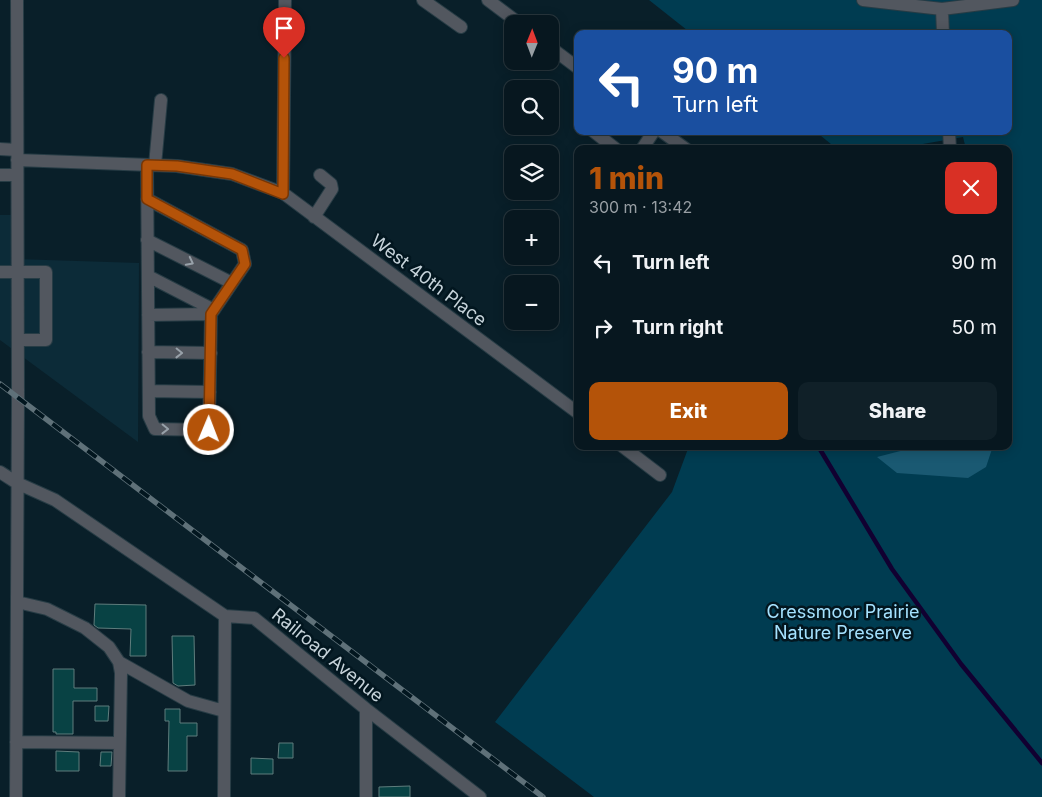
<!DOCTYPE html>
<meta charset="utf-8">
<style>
body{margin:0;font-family:Inter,sans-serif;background:#102028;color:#f1f3f6;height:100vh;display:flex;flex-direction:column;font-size:19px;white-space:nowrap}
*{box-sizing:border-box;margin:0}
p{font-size:16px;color:#989fa4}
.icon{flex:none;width:28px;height:28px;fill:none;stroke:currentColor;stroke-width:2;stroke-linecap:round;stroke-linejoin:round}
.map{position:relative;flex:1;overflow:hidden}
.side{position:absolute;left:574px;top:145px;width:438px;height:305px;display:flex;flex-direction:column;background:#07171f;border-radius:10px;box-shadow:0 2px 12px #0003,0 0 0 1px #28363d}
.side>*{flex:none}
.guide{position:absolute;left:574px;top:30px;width:438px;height:105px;border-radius:10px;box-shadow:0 2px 12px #0003,0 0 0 1px #28363d;background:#1a4fa0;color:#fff;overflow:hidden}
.needle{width:32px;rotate:1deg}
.fabs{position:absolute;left:504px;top:15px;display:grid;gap:10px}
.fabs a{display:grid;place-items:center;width:55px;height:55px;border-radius:10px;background:#07171f;box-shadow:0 2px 12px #0003,0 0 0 1px #28363d;font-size:25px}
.pin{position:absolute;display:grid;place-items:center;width:42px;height:42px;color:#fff;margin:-51px -21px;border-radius:50% 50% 50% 0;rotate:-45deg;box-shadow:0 0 5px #0007}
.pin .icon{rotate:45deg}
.me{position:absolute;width:55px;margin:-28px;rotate:1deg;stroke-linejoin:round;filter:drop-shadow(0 0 4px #0008)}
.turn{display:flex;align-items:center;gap:18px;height:105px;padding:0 15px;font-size:22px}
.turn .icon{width:65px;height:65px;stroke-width:2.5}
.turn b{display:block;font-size:35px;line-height:42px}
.round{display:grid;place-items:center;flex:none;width:52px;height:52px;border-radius:10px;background:#102028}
.overview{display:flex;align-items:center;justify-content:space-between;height:85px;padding:0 15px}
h1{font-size:30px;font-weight:800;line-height:38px;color:#b45309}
.primary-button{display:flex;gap:10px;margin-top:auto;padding:10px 15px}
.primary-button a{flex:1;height:58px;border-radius:10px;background:#b45309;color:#fff;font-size:20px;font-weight:800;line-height:58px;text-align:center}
.primary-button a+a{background:#102028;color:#f1f3f6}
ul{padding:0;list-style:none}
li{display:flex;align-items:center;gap:15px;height:65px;padding:0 15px}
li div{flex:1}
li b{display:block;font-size:19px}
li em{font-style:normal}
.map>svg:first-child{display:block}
</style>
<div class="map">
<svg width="1042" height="797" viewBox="0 0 1042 797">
<rect width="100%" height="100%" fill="#091f29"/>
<path fill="#0c2b38" d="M 0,215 L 14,215 L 16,259 L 139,263 L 138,442 L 0,340 Z"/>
<path fill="#003c51" d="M 649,0 L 1042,0 L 1042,797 L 594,797 L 495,722 L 672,492 L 689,446 L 1008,446 L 1008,149 L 966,149 L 963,137 L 894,149 L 837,149 L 815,131 L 1008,131 L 1008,34 L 692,34 Z"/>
<path fill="#1a5972" d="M 914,446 L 993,446 L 986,467 L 968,478 L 897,473 L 877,457 L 912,448 Z"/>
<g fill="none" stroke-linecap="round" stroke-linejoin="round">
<path stroke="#110031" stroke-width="4.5" d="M 818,446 L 892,569 L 961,664 L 1042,763"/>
</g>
<path fill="#084244" stroke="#5f7d7d" d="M 95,604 L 146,605 L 146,656 L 130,656 L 131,629 L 98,628 L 94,625 Z
M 172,636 L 194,636 L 195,685 L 178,686 L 173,683 Z
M 53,669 L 74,669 L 74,688 L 97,688 L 97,701 L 73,701 L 73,734 L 56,734 L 56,732 L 53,732 Z
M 95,706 L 109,706 L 108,721 L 95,721 Z
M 165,709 L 180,709 L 180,723 L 197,723 L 197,736 L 187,736 L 187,771 L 168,771 L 169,721 L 165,721 Z
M 279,743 L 293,743 L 293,758 L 278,758 Z
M 56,751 L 79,752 L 79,771 L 56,771 Z
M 101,752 L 112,752 L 111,766 L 100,766 Z
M 251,758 L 273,759 L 273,774 L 251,774 Z
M 410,786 L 410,797 L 379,797 L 379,787 Z"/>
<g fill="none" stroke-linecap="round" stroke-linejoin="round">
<defs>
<path id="minor" d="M 423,0 L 461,27
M 488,0 L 520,24
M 863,0 L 942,9 L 1013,0
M 942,9 L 943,34
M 550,47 L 578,68
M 593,131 L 616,149
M 661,131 L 686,149
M 949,131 L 950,149
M 0,149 L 17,150
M 642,149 L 654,131
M 17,160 L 177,166 L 232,174 L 283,193 L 578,413
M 147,165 L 149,416 L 155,429 L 209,430 L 211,314 L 245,264 L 242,250 L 147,199
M 155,165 L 161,100
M 0,175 L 17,175
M 283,193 L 285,0
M 314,217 L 332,189 L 331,184 L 320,175
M 147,240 L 232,283
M 0,272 L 46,272 L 46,340 L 18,340
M 148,276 L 214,310
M 148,315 L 211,314
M 148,352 L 211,353
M 149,391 L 210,392
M 622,446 L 660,475
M 0,472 L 17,483 L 55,500 L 225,616 L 254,618 L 366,709 L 480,797
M 17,602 L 47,609 L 85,628 L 109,647 L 119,662 L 121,673 L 119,797
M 119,662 L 188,701 L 224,711
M 366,709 L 366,797
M 16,742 L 119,743
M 16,797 L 18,398 L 17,0
M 224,797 L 225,616"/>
</defs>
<use href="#minor" stroke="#273c45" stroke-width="14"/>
<use href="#minor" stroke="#52575f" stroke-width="12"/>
<defs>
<path id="rail" d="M 0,384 L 543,797"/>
</defs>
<use href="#rail" stroke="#5f7179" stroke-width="5.5"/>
<use href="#rail" stroke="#02161f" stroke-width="4" stroke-dasharray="11" stroke-linecap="butt"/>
</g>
<defs><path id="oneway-chevron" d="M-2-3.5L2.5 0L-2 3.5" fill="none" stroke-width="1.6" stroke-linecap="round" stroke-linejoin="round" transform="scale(1.25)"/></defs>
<g stroke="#98a1a9">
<use href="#oneway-chevron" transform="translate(190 262) rotate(27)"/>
<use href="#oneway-chevron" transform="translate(179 353) rotate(1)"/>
<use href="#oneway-chevron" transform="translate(165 429) rotate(1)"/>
</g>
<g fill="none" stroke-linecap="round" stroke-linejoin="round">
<defs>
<path id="route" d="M 209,430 L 211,314 L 245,264 L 242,250 L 147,199 L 147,165 L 177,166 L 232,174 L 283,194 L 284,58"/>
</defs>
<use href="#route" stroke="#753606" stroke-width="12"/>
<use href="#route" stroke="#b45309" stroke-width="9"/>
</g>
<g text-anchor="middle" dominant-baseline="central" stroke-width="5" stroke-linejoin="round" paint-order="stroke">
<g font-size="18" fill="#c6d3da" stroke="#02161f">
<text transform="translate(429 280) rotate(37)">West 40th Place</text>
<text transform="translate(328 655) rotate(39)">Railroad Avenue</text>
</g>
<g font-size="18" fill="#a5e2ff" stroke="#02161f">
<text x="843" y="611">Cressmoor Prairie<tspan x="843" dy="21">Nature Preserve</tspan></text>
</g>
</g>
</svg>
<div class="fabs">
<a><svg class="needle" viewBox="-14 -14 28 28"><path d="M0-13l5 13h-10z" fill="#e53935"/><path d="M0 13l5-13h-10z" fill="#989fa4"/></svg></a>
<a><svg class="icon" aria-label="search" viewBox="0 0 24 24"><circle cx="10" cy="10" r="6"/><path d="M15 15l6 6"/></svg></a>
<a><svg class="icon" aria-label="layers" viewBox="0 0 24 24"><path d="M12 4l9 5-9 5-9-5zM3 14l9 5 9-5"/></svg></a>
<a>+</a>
<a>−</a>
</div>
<div class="pin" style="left:284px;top:58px;background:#d93025"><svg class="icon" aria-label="arrive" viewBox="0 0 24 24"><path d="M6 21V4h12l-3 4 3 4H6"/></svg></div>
<svg class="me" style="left:209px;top:430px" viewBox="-20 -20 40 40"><circle r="17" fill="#b45309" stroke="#fff" stroke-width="3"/><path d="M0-11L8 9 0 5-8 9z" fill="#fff"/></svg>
<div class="guide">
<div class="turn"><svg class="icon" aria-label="left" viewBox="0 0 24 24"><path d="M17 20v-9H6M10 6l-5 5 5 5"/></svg><div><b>90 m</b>Turn left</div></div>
</div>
<section class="side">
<div class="overview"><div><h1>1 min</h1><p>300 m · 13:42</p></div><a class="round" style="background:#d93025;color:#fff"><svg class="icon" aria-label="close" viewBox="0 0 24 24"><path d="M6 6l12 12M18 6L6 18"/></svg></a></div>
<ul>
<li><svg class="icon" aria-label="left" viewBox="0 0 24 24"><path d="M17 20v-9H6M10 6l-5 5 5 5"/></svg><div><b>Turn left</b></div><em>90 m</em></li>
<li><svg class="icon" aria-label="right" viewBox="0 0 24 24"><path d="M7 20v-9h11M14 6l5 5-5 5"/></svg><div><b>Turn right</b></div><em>50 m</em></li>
</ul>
<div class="primary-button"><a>Exit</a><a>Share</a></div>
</section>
</div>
